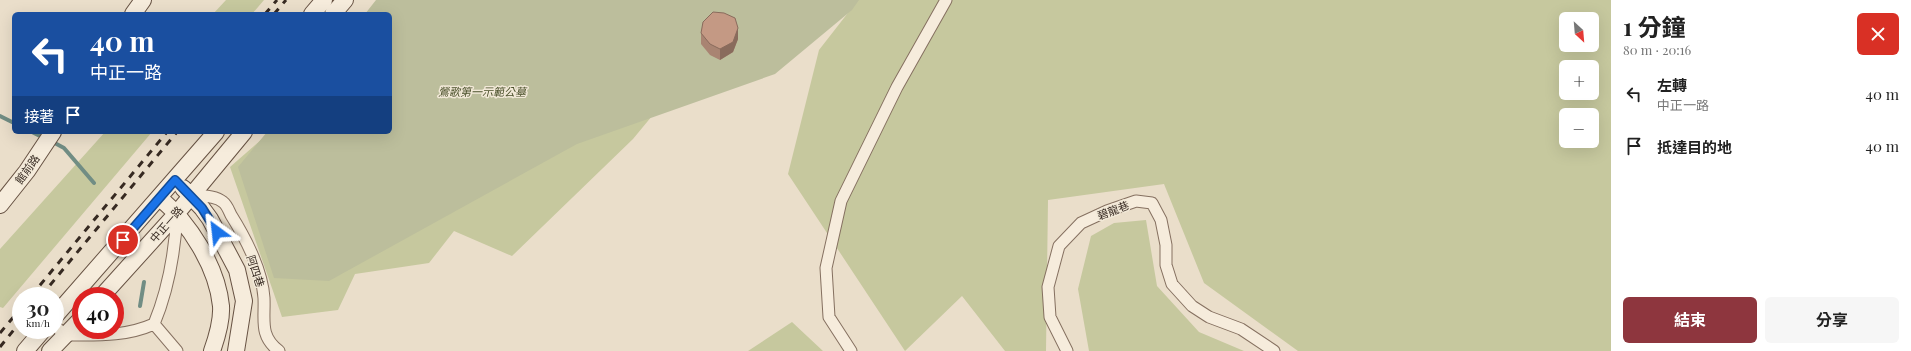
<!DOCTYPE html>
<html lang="zh-TW">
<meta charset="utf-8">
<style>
body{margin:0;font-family:"Playfair Display","Noto Sans TC",serif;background:#f6f6f6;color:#222;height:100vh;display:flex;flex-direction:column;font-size:15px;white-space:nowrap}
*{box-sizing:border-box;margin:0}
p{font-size:13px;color:#767676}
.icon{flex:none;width:22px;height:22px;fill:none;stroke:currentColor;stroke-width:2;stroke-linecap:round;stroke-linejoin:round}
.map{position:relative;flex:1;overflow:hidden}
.side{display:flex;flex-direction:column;background:#fff;width:300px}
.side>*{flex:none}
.hud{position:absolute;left:12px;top:12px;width:380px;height:122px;border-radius:6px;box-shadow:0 4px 16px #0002;background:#1a4fa0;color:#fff;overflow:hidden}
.needle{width:26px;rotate:154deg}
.fabs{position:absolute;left:1559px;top:12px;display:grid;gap:8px}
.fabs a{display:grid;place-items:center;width:40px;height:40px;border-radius:6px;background:#fff;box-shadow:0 4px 16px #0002;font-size:20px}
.speed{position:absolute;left:12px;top:287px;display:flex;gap:8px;font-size:20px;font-weight:700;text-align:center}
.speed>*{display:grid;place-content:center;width:52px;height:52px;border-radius:50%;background:#fff;box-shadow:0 4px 16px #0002;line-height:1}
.speed small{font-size:10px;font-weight:400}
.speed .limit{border:6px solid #d22;background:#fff;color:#111}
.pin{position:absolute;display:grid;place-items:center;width:34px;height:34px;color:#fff;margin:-17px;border:2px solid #fff;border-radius:50%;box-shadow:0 1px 4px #0007}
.me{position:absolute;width:44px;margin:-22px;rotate:330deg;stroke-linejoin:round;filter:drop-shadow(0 0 3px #0008)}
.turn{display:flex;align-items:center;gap:14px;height:84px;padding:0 12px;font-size:18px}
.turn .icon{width:52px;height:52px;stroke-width:2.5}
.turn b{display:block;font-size:28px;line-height:34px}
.then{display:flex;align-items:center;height:38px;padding:0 12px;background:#0003;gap:8px;font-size:15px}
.round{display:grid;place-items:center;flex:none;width:42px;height:42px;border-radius:6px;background:#f6f6f6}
.summary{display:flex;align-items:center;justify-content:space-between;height:68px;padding:0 12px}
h1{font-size:24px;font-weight:700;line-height:30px}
.action{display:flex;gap:8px;margin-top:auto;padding:8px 12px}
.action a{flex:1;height:46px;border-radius:6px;background:#8e363e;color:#fff;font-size:16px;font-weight:700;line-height:46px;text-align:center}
.action a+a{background:#f6f6f6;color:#222}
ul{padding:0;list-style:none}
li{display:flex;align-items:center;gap:12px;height:52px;padding:0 12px}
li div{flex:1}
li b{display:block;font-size:15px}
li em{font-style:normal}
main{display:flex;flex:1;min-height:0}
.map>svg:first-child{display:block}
</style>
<main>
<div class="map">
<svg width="1611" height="351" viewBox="0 0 1611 351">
<rect width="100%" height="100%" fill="#eadeca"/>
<path fill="#c6c89e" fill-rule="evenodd" d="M 226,0 L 264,0 L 252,14 L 213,14 Z
M 858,0 L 1611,0 L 1611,351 L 1298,351 L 1204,283 L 1164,184 L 1048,200 L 1046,351 L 1005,351 L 962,296 L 905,351 L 788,174 L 819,50 ZM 1566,19 L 1592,19 L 1592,45 L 1566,45 ZM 1566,67 L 1592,67 L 1592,93 L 1566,93 ZM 1566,115 L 1592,115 L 1592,141 L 1566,141 Z
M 695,64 L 633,139 L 512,256 L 454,231 L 429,263 L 355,274 L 338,310 L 282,317 L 230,167 L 270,132 L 276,201 Z
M 105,132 L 152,132 L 3,308 L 0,307 L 0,249 Z
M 1146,220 L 1157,286 L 1199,332 L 1244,351 L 1089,351 L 1078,289 L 1091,236 L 1114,223 Z
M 792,322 L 823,351 L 748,351 Z"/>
<path fill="#bcbe9c" d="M 376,0 L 859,0 L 852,10 L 775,74 L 577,144 L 329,281 L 274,278 L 238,167 L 267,132 L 390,132 L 390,14 L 365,14 Z"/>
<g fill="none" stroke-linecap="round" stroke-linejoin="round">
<path stroke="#718d84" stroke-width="4" d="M 0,116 L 14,123
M 32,132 L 44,138
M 51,141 L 64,148 L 94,183
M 140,306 L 144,282"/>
<defs>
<path id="street" d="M 190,195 C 201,196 215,195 223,202 C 227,205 229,211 231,215 C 246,239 262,269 264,298 C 265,320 259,336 279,351
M 154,324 L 177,351
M 55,326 L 65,335 C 96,335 125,337 154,324 C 169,288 175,251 177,213
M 851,351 L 829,317 L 826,268 L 841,201 L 897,87 L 946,0
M 1067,351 L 1050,317 L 1048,287 L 1059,246 L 1081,223 L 1107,211 L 1136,201 L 1152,203 L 1161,220 L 1166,245 L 1166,265 L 1172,284 L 1192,306 L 1209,317 L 1241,329 L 1274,351"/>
<path id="secondary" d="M 133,14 L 143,0
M 312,14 L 324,0
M 333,14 L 345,0
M 183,188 L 202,208 L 210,219 L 237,270 L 244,301 L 236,351
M 160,198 C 189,223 217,266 221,306 C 222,321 217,337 212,351
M 0,205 L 27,171 L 53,132
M 102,296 L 177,213 L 244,132
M 55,316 L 216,132
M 25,351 L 43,330
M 50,351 L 81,319"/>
</defs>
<use href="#street" stroke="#857060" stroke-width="13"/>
<use href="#secondary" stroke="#675243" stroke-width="18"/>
<use href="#street" stroke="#f6ecdc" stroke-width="11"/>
<use href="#secondary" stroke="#f6ecdc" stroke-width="16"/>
<path stroke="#372a22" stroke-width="3" stroke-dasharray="7 7" stroke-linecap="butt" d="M 265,14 L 277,0
M 274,14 L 286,0
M 31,296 L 167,132
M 41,296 L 177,132
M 0,333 L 21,308
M 0,347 L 21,321"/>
</g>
<path fill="#a98472" d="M 701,33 L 738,39 L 733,52 L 720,60 L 710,55 L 701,44 Z"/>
<path fill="#896b5c" d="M 738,28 L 738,39 L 733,52 L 720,60 L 720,49 Z"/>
<path fill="#c49984" stroke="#896b5c" d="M 713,12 L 724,13 L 735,18 L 738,28 L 733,42 L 720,49 L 710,44 L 701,33 L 703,22 Z"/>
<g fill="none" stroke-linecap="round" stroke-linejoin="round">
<defs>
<path id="route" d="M 123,240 L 175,180 L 202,208 L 217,232"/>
</defs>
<use href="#route" stroke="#114b97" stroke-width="10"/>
<use href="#route" stroke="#1a73e8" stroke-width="7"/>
</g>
<g text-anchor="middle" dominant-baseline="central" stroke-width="3" stroke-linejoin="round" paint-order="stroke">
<g font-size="11" font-style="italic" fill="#4b512b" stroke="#f2e9d8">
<text x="482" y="91">鶯歌第一示範公墓</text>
</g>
<g font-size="11" fill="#372a22" stroke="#f2e9d8">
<text transform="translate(27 169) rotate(-54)">館前路</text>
<text transform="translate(1113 210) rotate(-21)">碧龍巷</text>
<text transform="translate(166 224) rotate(-49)">中正一路</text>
<text transform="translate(256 271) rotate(72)">阿四巷</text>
</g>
</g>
</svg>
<div class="fabs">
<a><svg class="needle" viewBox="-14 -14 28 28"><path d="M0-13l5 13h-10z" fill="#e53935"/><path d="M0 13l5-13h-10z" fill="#767676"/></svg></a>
<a>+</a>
<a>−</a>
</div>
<div class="speed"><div>30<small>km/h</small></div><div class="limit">40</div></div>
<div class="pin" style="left:123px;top:240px;background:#d93025"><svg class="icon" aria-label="arrive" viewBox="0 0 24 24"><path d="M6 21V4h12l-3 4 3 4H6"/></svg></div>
<svg class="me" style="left:217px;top:232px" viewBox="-20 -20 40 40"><path d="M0-17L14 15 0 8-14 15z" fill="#1a73e8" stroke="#fff" stroke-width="4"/></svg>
<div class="hud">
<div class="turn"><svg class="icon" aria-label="left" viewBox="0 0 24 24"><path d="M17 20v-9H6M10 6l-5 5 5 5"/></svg><div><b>40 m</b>中正一路</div></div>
<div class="then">接著<svg class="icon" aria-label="arrive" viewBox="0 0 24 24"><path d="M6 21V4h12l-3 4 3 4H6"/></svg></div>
</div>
</div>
<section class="side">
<div class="summary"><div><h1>1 分鐘</h1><p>80 m · 20:16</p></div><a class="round" style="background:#d93025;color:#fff"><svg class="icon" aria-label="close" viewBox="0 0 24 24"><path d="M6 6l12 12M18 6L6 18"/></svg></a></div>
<ul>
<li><svg class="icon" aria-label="left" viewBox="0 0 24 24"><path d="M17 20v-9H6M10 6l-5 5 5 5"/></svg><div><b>左轉</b><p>中正一路</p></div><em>40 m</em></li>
<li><svg class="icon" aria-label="arrive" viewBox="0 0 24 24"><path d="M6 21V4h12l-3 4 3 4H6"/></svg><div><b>抵達目的地</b></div><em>40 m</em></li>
</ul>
<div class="action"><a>結束</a><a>分享</a></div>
</section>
</main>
